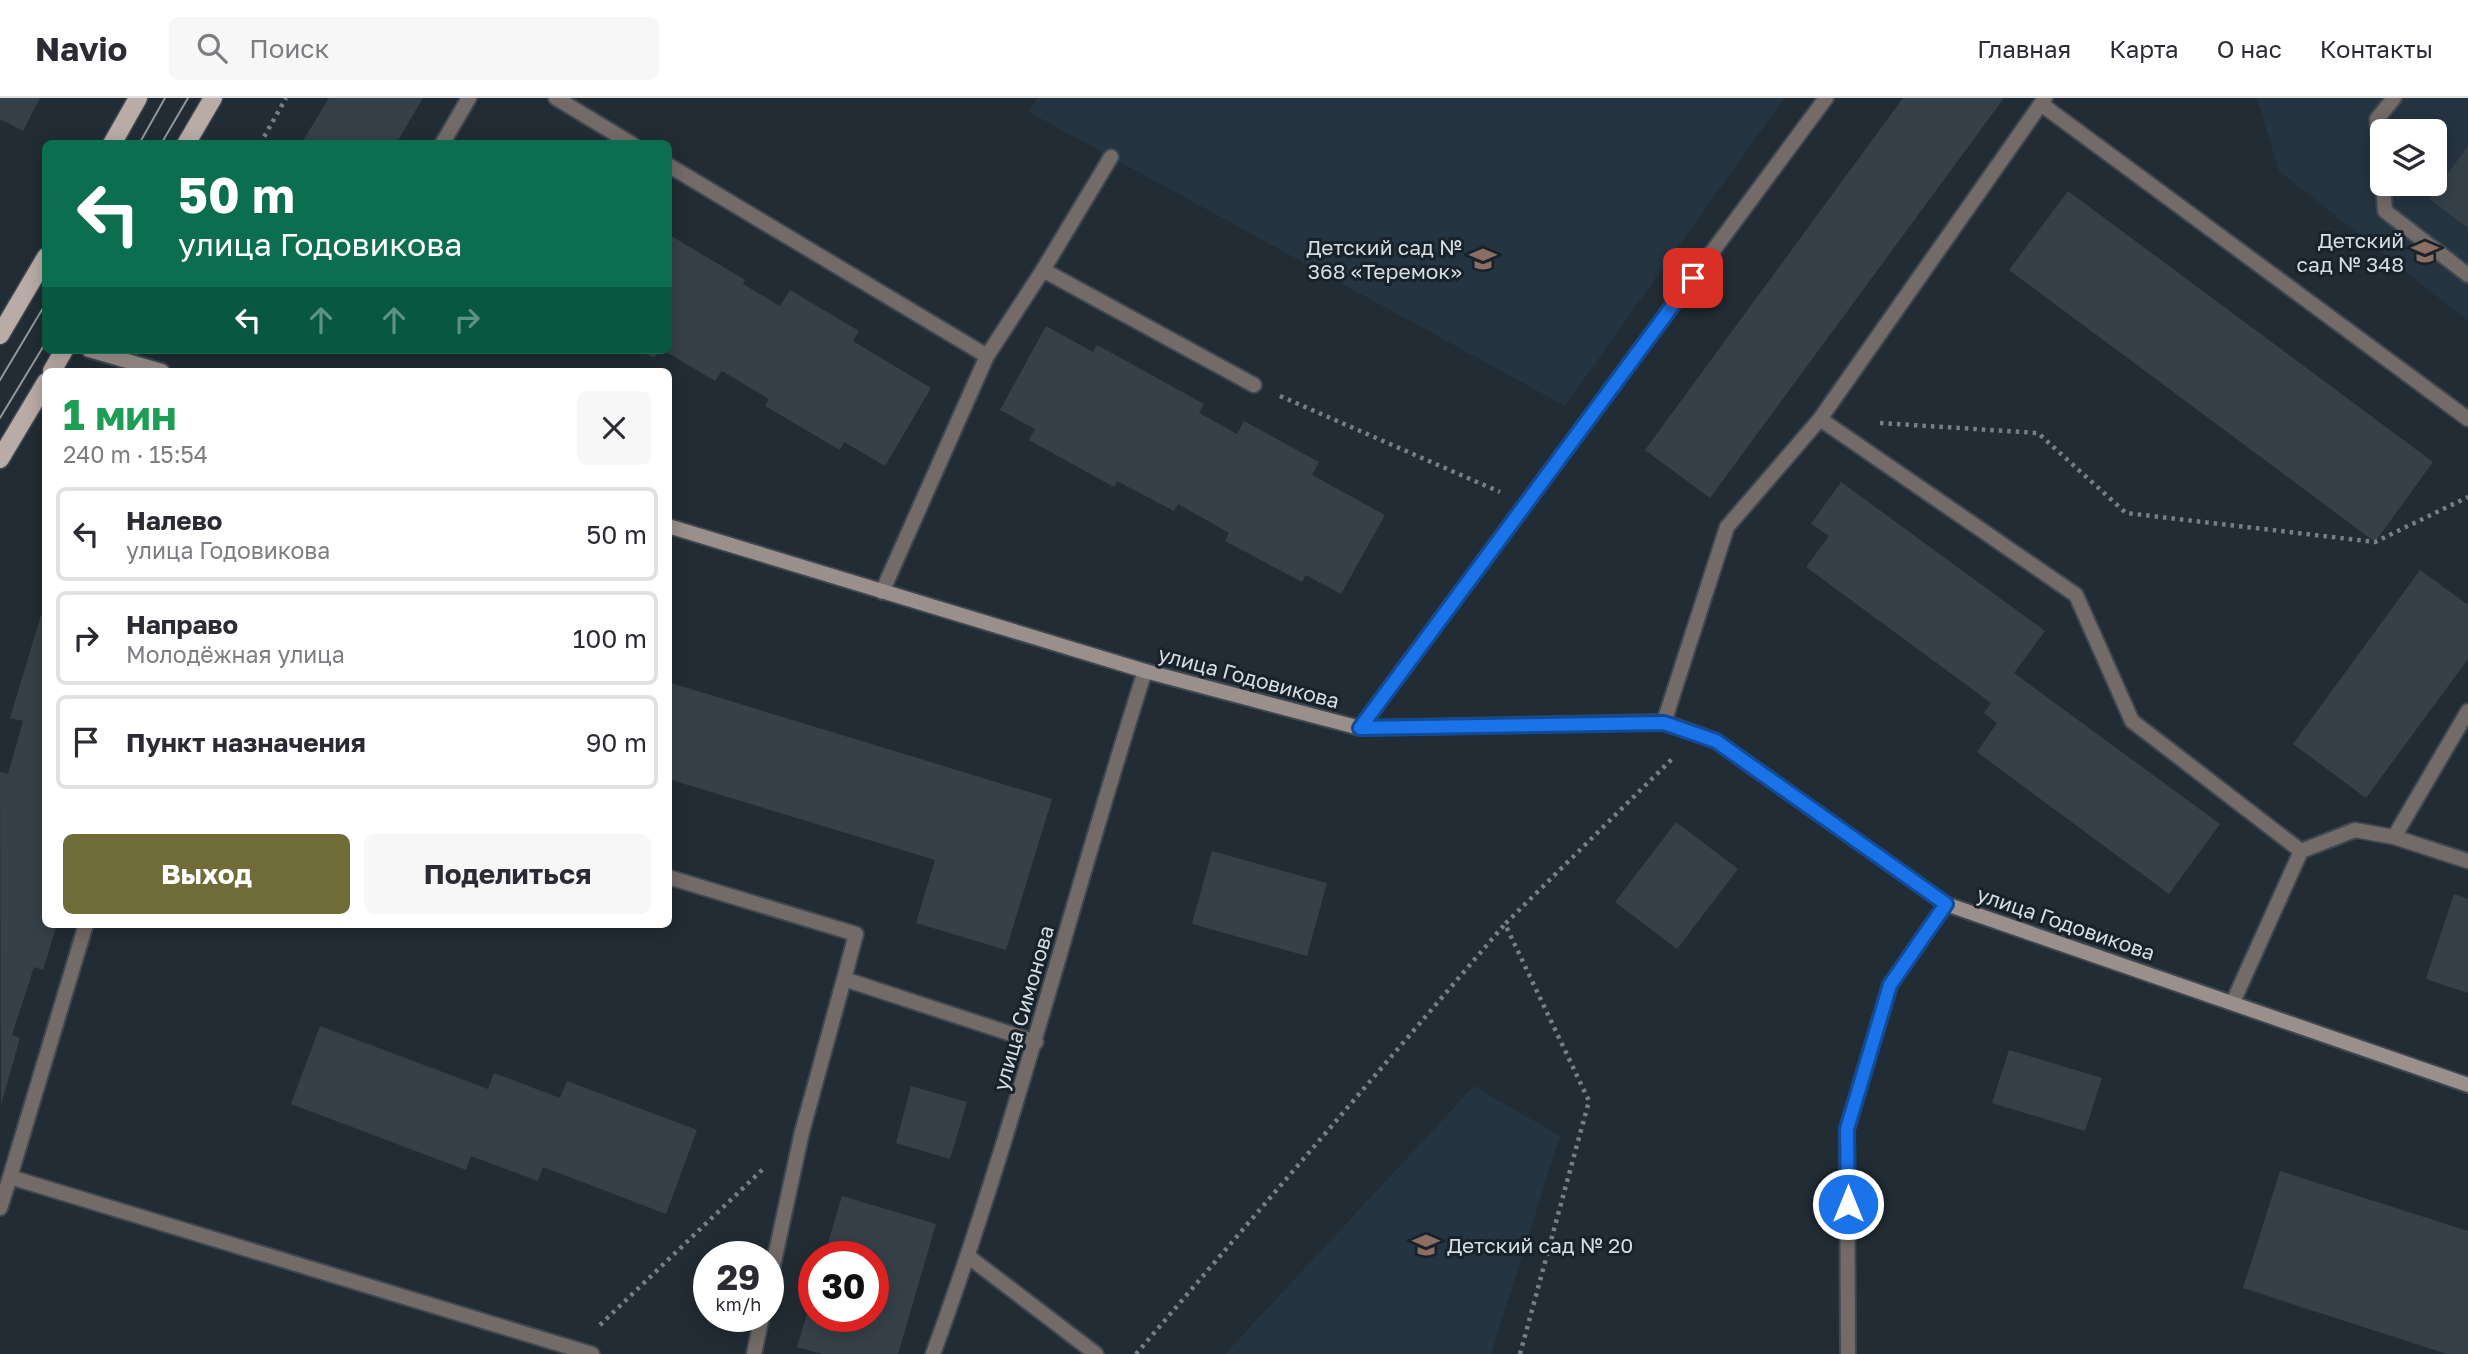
<!DOCTYPE html>
<html lang="ru">
<meta charset="utf-8">
<style>
body{margin:0;font-family:"Golos Text",sans-serif;background:#f7f7f7;color:#2b2b33;height:100vh;display:flex;flex-direction:column;font-size:26px;white-space:nowrap}
*{box-sizing:border-box;margin:0}
p{font-size:23px;color:#7c7c81}
.icon{flex:none;width:38px;height:38px;fill:none;stroke:currentColor;stroke-width:2;stroke-linecap:round;stroke-linejoin:round}
.map{position:relative;flex:1;overflow:hidden}
.panel{position:absolute;left:42px;top:270px;width:630px;height:560px;display:flex;flex-direction:column;background:#fff;border-radius:10px;box-shadow:0 4px 18px #0003}
.panel>*{flex:none}
.top-card{position:absolute;left:42px;top:42px;width:630px;height:214px;border-radius:10px;box-shadow:0 4px 18px #0003;background:#0b6e4f;color:#fff;overflow:hidden}
.buttons{position:absolute;left:2370px;top:21px;display:grid;gap:14px}
.buttons a{display:grid;place-items:center;width:77px;height:77px;border-radius:10px;background:#fff;box-shadow:0 4px 18px #0003;font-size:35px}
.speed{position:absolute;left:693px;top:1143px;display:flex;gap:14px;font-size:35px;font-weight:700;text-align:center}
.speed>*{display:grid;place-content:center;width:91px;height:91px;border-radius:50%;background:#fff;box-shadow:0 4px 18px #0003;line-height:1}
.speed small{font-size:18px;font-weight:400}
.speed .limit{border:10px solid #d22;background:#fff;color:#111}
.pin{position:absolute;display:grid;place-items:center;width:60px;height:60px;color:#fff;margin:-30px;border-radius:14px;box-shadow:0 4px 10px #0006}
.me{position:absolute;width:77px;margin:-38px;rotate:0deg;stroke-linejoin:round;filter:drop-shadow(0 0 5px #0008)}
.turn{display:flex;align-items:center;gap:24px;height:147px;padding:0 21px;font-size:32px}
.turn .icon{width:91px;height:91px;stroke-width:2.5}
.turn b{display:block;font-size:49px;line-height:60px}
.lanes{display:flex;align-items:center;height:66px;padding:0 21px;background:#0003;justify-content:center;gap:35px;direction:ltr}
.lanes .off{opacity:.35}
.round{display:grid;place-items:center;flex:none;width:74px;height:74px;border-radius:10px;background:#f7f7f7}
.head{display:flex;align-items:center;justify-content:space-between;height:119px;padding:0 21px}
h1{font-size:42px;font-weight:700;line-height:52px;color:#1e9e55}
.action{display:flex;gap:14px;margin-top:auto;padding:14px 21px}
.action a{flex:1;height:80px;border-radius:10px;background:#706c38;color:#fff;font-size:28px;font-weight:700;line-height:80px;text-align:center}
.action a+a{background:#f7f7f7;color:#2b2b33}
ul{padding:0;list-style:none}
li{display:flex;align-items:center;gap:21px;height:94px;margin:0 14px 10px;padding:0 7px;border:4px solid #e1e1e2;border-radius:10px}
li div{flex:1}
li b{display:block;font-size:26px}
li em{font-style:normal}
header{display:flex;align-items:center;gap:42px;box-sizing:border-box;height:98px;padding:0 35px;background:#fff;border-bottom:2px solid #e1e1e2}
header strong{font-size:33px}
nav{display:flex;gap:38px;margin-inline-start:auto;font-size:24px}
.search{width:490px;height:63px;background:#f7f7f7;display:flex;align-items:center;gap:18px;box-sizing:border-box;padding:0 24px;border-radius:10px;color:#7c7c81;font-size:26px}
.map>svg:first-child{display:block}
</style>
<header>
<strong>Navio</strong>
<div class="search"><svg class="icon" aria-label="search" viewBox="0 0 24 24"><circle cx="10" cy="10" r="6"/><path d="M15 15l6 6"/></svg>Поиск</div>
<nav><a>Главная</a><a>Карта</a><a>О нас</a><a>Контакты</a></nav>
</header>
<div class="map">
<svg width="2468" height="1256" viewBox="0 0 2468 1256">
<rect width="100%" height="100%" fill="#222c34"/>
<path fill="#253441" fill-rule="evenodd" d="M 1037,0 L 1784,0 L 1565,308 L 1029,14 Z
M 2257,0 L 2468,0 L 2468,223 L 2279,73 ZM 2382,33 L 2434,33 L 2434,86 L 2382,86 Z
M 1474,988 L 1560,1038 L 1491,1256 L 1225,1256 Z"/>
<path fill="#354048" d="M 0,0 L 40,0 L 23,33 L 0,21 Z
M 329,0 L 423,0 L 396,46 L 301,46 Z
M 1903,0 L 2004,0 L 1710,400 L 1645,352 Z
M 2468,48 L 2468,130 L 2429,101 Z
M 2068,93 L 2433,364 L 2375,444 L 2009,172 Z
M 668,136 L 745,182 L 743,186 L 780,208 L 790,192 L 859,233 L 853,243 L 931,290 L 885,368 L 844,344 L 840,352 L 765,308 L 769,301 L 722,273 L 715,283 L 663,252 L 668,252 Z
M 1046,228 L 1093,254 L 1097,247 L 1204,306 L 1199,315 L 1237,336 L 1244,323 L 1319,364 L 1312,377 L 1385,417 L 1341,496 L 1306,477 L 1302,484 L 1225,443 L 1229,435 L 1178,406 L 1174,413 L 1117,383 L 1114,389 L 1029,342 L 1035,331 L 1000,312 Z
M 640,252 L 660,252 L 654,260 Z
M 1841,384 L 2045,533 L 2014,575 L 2220,726 L 2169,796 L 1977,654 L 1997,625 L 1984,615 L 1991,605 L 1806,469 L 1829,438 L 1811,426 Z
M 2420,472 L 2468,507 L 2468,561 L 2366,700 L 2293,646 Z
M 41,517 L 46,518 L 46,826 L 57,826 L 43,872 L 34,869 L 12,937 L 20,940 L 1,1007 L 0,674 L 8,676 L 23,623 L 10,620 Z
M 668,584 L 1052,701 L 1006,852 L 916,825 L 935,762 L 668,681 Z
M 1676,724 L 1738,771 L 1677,851 L 1615,804 Z
M 1212,753 L 1327,785 L 1307,858 L 1192,826 Z
M 2454,796 L 2468,801 L 2468,895 L 2426,881 Z
M 320,928 L 488,991 L 494,975 L 560,1000 L 567,983 L 697,1032 L 666,1116 L 543,1069 L 538,1083 L 471,1058 L 466,1072 L 291,1006 Z
M 2009,952 L 2102,980 L 2085,1033 L 1992,1005 Z
M 911,988 L 967,1004 L 950,1061 L 896,1045 Z
M 2280,1073 L 2468,1133 L 2468,1256 L 2447,1256 L 2243,1190 Z
M 842,1098 L 936,1126 L 898,1256 L 822,1256 L 797,1249 L 813,1196 L 814,1218 L 873,1218 L 873,1158 L 824,1158 Z"/>
<g fill="none" stroke-linecap="round" stroke-linejoin="round">
<defs>
<path id="lane" d="M 556,0 L 632,46
M 2041,6 L 2468,321
M 442,46 L 469,0
M 668,67 L 987,258 L 882,494
M 2382,74 L 2377,21 L 2394,0
M 2383,86 L 2385,113 L 2468,177
M 1043,172 L 1111,59
M 987,258 L 1043,172 L 1254,287
M 1820,321 L 2076,497 L 2132,623 L 2301,753
M 1664,624 L 1727,429 L 1820,321 L 2045,0
M 2394,739 L 2468,763
M 668,779 L 856,836 L 844,881 L 1036,944
M 2233,904 L 2301,753 L 2355,732 L 2394,739 L 2468,613
M 10,1079 L 86,826
M 0,1110 L 10,1079 L 592,1256
M 969,1159 L 1096,1256
M 768,1191 L 802,1034 L 844,881
M 754,1256 L 762,1218"/>
<path id="street" d="M 1360,630 L 1826,0
M 933,1256 C 1015,1032 1072,800 1145,573
M 1848,1256 L 1847,1031 L 1890,887 L 1946,806"/>
<path id="secondary" d="M 89,252 L 162,273
M 668,428 L 1145,573 L 1360,630 L 1664,624 L 1716,643 L 1946,806 L 2468,987"/>
<path id="primary" d="M 112,46 L 138,0
M 186,46 L 213,0
M 0,237 L 46,159
M 52,273 L 64,252
M 0,361 L 46,284"/>
</defs>
<use href="#lane" stroke="#3f4850" stroke-width="18"/>
<use href="#street" stroke="#3f4850" stroke-width="18"/>
<use href="#secondary" stroke="#3f4850" stroke-width="18"/>
<use href="#primary" stroke="#3f4850" stroke-width="21"/>
<path stroke="#777f86" stroke-width="4.5" stroke-dasharray="3.5 5" stroke-linecap="butt" d="M 260,46 L 286,0
M 1280,298 L 1500,394
M 1880,325 L 2038,335 L 2126,415 L 2375,444 L 2468,399
M 600,1227 L 763,1071
M 1136,1256 L 1505,826
M 1520,1256 L 1589,1003 L 1505,826 L 1674,659"/>
<use href="#lane" stroke="#726b68" stroke-width="14"/>
<use href="#street" stroke="#726b68" stroke-width="14"/>
<use href="#secondary" stroke="#9a8f8b" stroke-width="14"/>
<use href="#primary" stroke="#b9aba5" stroke-width="18"/>
<path stroke="#8f979d" stroke-width="2" d="M 139,46 L 165,0
M 161,46 L 188,0
M 0,282 L 46,205
M 0,320 L 46,244"/>
</g>
<g fill="none" stroke-linecap="round" stroke-linejoin="round">
<defs>
<path id="route" d="M 1693,180 L 1360,630 L 1664,625 L 1716,643 L 1946,806 L 1890,887 L 1847,1031 L 1848,1106"/>
</defs>
<use href="#route" stroke="#114b97" stroke-width="18"/>
<use href="#route" stroke="#1a73e8" stroke-width="12"/>
</g>
<defs>
<symbol id="school-bare" viewBox="-9 -9 18 18"><path d="M0-5L7-2L0 1L-7-2ZM-4 1L0 2.5L4 1V4Q0 6-4 4Z" fill="#8d6e63" stroke="#18222a" stroke-width="2.5" paint-order="stroke"/></symbol>
</defs>
<g fill-rule="evenodd">
<use href="#school-bare" x="2406" y="135" width="38" height="38"/>
<use href="#school-bare" x="1464" y="142" width="38" height="38"/>
<use href="#school-bare" x="1407" y="1128" width="38" height="38"/>
</g>
<g text-anchor="middle" dominant-baseline="central" stroke-width="6" stroke-linejoin="round" paint-order="stroke">
<g font-size="21" fill="#d6dde2" stroke="#18222a" text-anchor="end">
<text x="2404" y="142">Детский<tspan x="2404" dy="24">сад № 348</tspan></text>
<text x="1462" y="149">Детский сад №<tspan x="1462" dy="24">368 «Теремок»</tspan></text>
<text x="1447" y="1147" text-anchor="start">Детский сад № 20</text>
</g>
<g font-size="21" fill="#d6dde2" stroke="#18222a">
<text transform="translate(1249 579) rotate(15)">улица Годовикова</text>
<text transform="translate(2066 825) rotate(19)">улица Годовикова</text>
<text transform="translate(1023 910) rotate(-74)">улица Симонова</text>
</g>
</g>
</svg>
<div class="buttons">
<a><svg class="icon" aria-label="layers" viewBox="0 0 24 24"><path d="M12 4l9 5-9 5-9-5zM3 14l9 5 9-5"/></svg></a>
</div>
<div class="speed"><div>29<small>km/h</small></div><div class="limit">30</div></div>
<div class="pin" style="left:1693px;top:180px;background:#d93025"><svg class="icon" aria-label="arrive" viewBox="0 0 24 24"><path d="M6 21V4h12l-3 4 3 4H6"/></svg></div>
<svg class="me" style="left:1848px;top:1106px" viewBox="-20 -20 40 40"><circle r="17" fill="#1a73e8" stroke="#fff" stroke-width="3"/><path d="M0-11L8 9 0 5-8 9z" fill="#fff"/></svg>
<div class="top-card">
<div class="turn"><svg class="icon" aria-label="left" viewBox="0 0 24 24"><path d="M17 20v-9H6M10 6l-5 5 5 5"/></svg><div><b>50 m</b>улица Годовикова</div></div>
<div class="lanes"><svg class="icon" aria-label="left" viewBox="0 0 24 24"><path d="M17 20v-9H6M10 6l-5 5 5 5"/></svg><svg class="icon off" aria-label="ahead" viewBox="0 0 24 24"><path d="M12 20V5M6 11l6-6 6 6"/></svg><svg class="icon off" aria-label="ahead" viewBox="0 0 24 24"><path d="M12 20V5M6 11l6-6 6 6"/></svg><svg class="icon off" aria-label="right" viewBox="0 0 24 24"><path d="M7 20v-9h11M14 6l5 5-5 5"/></svg></div>
</div>
<section class="panel">
<div class="head"><div><h1>1 мин</h1><p>240 m · 15:54</p></div><a class="round"><svg class="icon" aria-label="close" viewBox="0 0 24 24"><path d="M6 6l12 12M18 6L6 18"/></svg></a></div>
<ul>
<li><svg class="icon" aria-label="left" viewBox="0 0 24 24"><path d="M17 20v-9H6M10 6l-5 5 5 5"/></svg><div><b>Налево</b><p>улица Годовикова</p></div><em>50 m</em></li>
<li><svg class="icon" aria-label="right" viewBox="0 0 24 24"><path d="M7 20v-9h11M14 6l5 5-5 5"/></svg><div><b>Направо</b><p>Молодёжная улица</p></div><em>100 m</em></li>
<li><svg class="icon" aria-label="arrive" viewBox="0 0 24 24"><path d="M6 21V4h12l-3 4 3 4H6"/></svg><div><b>Пункт назначения</b></div><em>90 m</em></li>
</ul>
<div class="action"><a>Выход</a><a>Поделиться</a></div>
</section>
</div>
